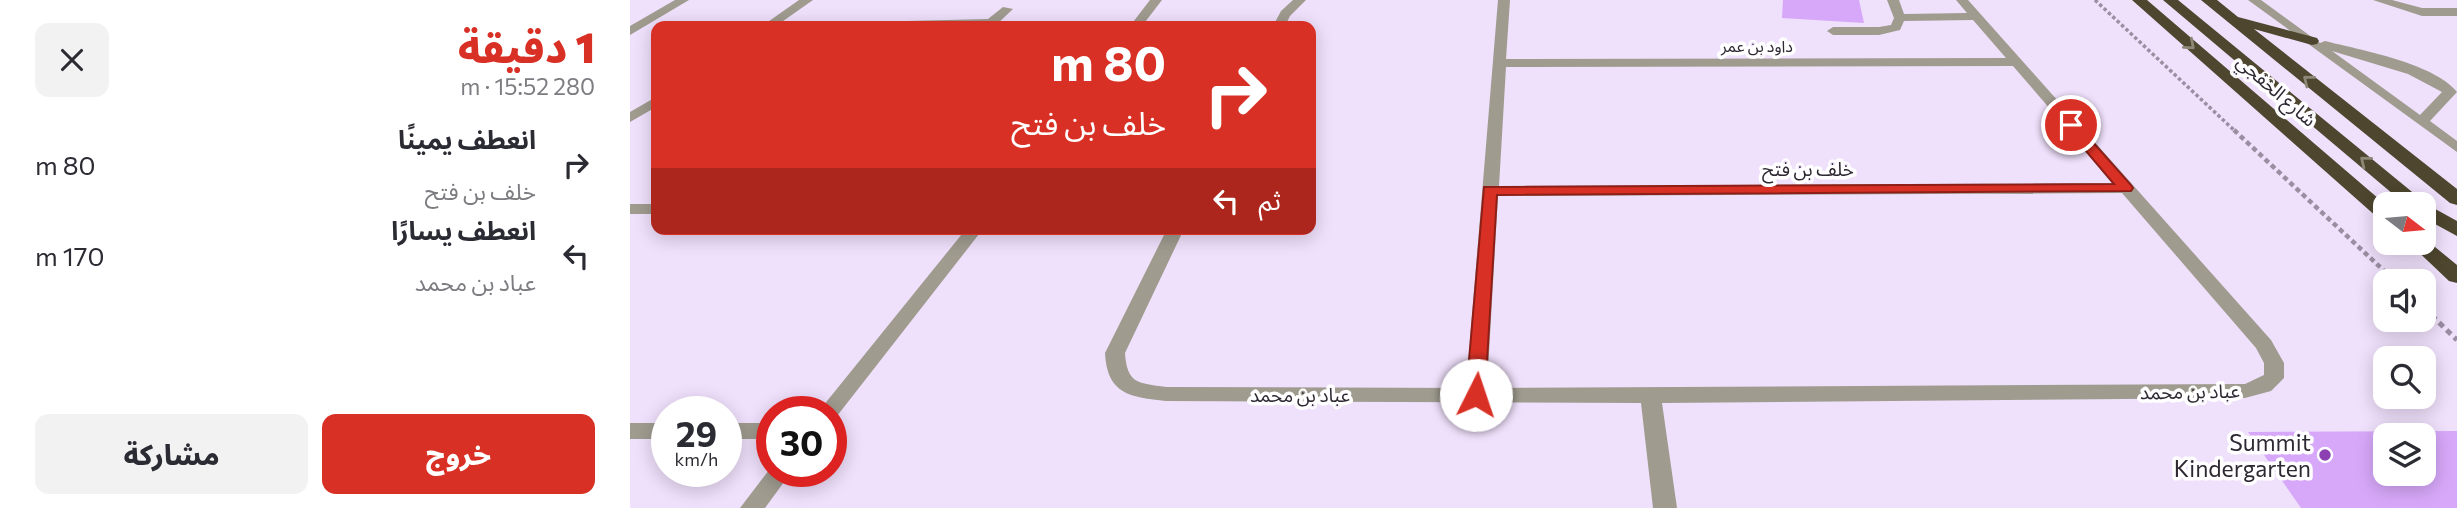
<!DOCTYPE html>
<html lang="ar">
<meta charset="utf-8">
<style>
body{margin:0;font-family:Commissioner,"Noto Sans Arabic",sans-serif;background:#f2f2f3;color:#2b2b33;direction:rtl;height:100vh;display:flex;flex-direction:column;font-size:26px;white-space:nowrap}
*{box-sizing:border-box;margin:0}
p{font-size:23px;color:#7c7c81}
.icon{flex:none;width:38px;height:38px;fill:none;stroke:currentColor;stroke-width:2;stroke-linecap:round;stroke-linejoin:round}
.map{position:relative;flex:1;overflow:hidden;direction:ltr}
.panel{display:flex;flex-direction:column;background:#fff;width:630px}
.panel>*{flex:none}
.guide{position:absolute;left:21px;top:21px;width:665px;height:214px;border-radius:14px;box-shadow:0 4px 18px #0003;direction:rtl;background:#d93025;color:#fff;overflow:hidden}
.needle{width:46px;rotate:106deg}
.buttons{position:absolute;left:1743px;top:192px;display:grid;gap:14px}
.buttons a{display:grid;place-items:center;width:63px;height:63px;border-radius:14px;background:#fff;box-shadow:0 4px 18px #0003;font-size:35px}
.speed{position:absolute;left:21px;top:396px;display:flex;gap:14px;font-size:35px;font-weight:700;text-align:center}
.speed>*{display:grid;place-content:center;width:91px;height:91px;border-radius:50%;background:#fff;box-shadow:0 4px 18px #0003;line-height:1}
.speed small{font-size:18px;font-weight:400}
.speed .limit{border:10px solid #d22;background:#fff;color:#111}
.pin{position:absolute;display:grid;place-items:center;width:60px;height:60px;color:#fff;margin:-30px;border:4px solid #fff;border-radius:50%;box-shadow:0 2px 7px #0007}
.me{position:absolute;width:77px;margin:-38px;rotate:4deg;stroke-linejoin:round;filter:drop-shadow(0 0 5px #0008)}
.turn{display:flex;align-items:center;gap:24px;height:147px;padding:0 35px;font-size:32px}
.turn .icon{width:91px;height:91px;stroke-width:2.5}
.turn b{display:block;font-size:49px;line-height:60px}
.then{display:flex;align-items:center;height:66px;padding:0 35px;background:#0003;gap:14px;font-size:26px}
.round{display:grid;place-items:center;flex:none;width:74px;height:74px;border-radius:14px;background:#f2f2f3}
.summary{display:flex;align-items:center;justify-content:space-between;height:119px;padding:0 35px}
h1{font-size:42px;font-weight:800;line-height:52px;color:#d93025}
.button{display:flex;gap:14px;margin-top:auto;padding:14px 35px}
.button a{flex:1;height:80px;border-radius:14px;background:#d93025;color:#fff;font-size:28px;font-weight:800;line-height:80px;text-align:center}
.button a+a{background:#f2f2f3;color:#2b2b33}
ul{padding:0;list-style:none}
li{display:flex;align-items:center;gap:21px;height:91px;padding:0 35px}
li div{flex:1}
li b{display:block;font-size:26px}
li em{font-style:normal}
main{display:flex;flex:1;min-height:0}
.map>svg:first-child{display:block}
</style>
<main>
<div class="map">
<svg width="1827" height="508" viewBox="0 0 1827 508">
<rect width="100%" height="100%" fill="#efe0fb"/>
<path fill="#d7a8f9" fill-rule="evenodd" d="M 1153,0 L 1229,0 L 1234,23 L 1152,18 Z
M 1827,431 L 1827,508 L 1671,508 L 1618,432 ZM 1755,436 L 1794,436 L 1794,474 L 1755,474 Z"/>
<g fill="none" stroke-linecap="round" stroke-linejoin="round">
<path stroke="#9a8fa2" stroke-width="3.5" stroke-dasharray="3.5 2.5" stroke-linecap="butt" d="M 1465,0 L 1606,132"/>
<path stroke="#9a8fa2" stroke-width="4.5" stroke-dasharray="5 3.5" stroke-linecap="butt" d="M 1604,130 L 1766,282"/>
<path stroke="#9a8fa2" stroke-width="5" stroke-dasharray="6 4.5" stroke-linecap="butt" d="M 1794,308 L 1827,340"/>
<path fill="#9f9b8f" fill-rule="evenodd" d="M 45,0 L 59,0 L 0,35 L 0,26 Z
M 169,0 L 183,0 L 146,26 L 132,26 Z
M 520,0 L 532,0 L 512,26 L 500,26 Z
M 663,0 L 676,0 L 660,16 L 655,26 L 643,26 L 651,11 Z
M 868,0 L 880,0 L 876,59 L 1376,58 L 1343,20 L 1274,21 L 1270,30 L 1249,35 L 1203,35 L 1197,31 L 1203,27 L 1249,27 L 1261,25 L 1264,18 L 1257,0 L 1269,0 L 1274,14 L 1337,13 L 1326,0 L 1338,0 L 1641,340 L 1654,363 L 1654,378 L 1641,391 L 1615,398 L 1032,403 L 1047,508 L 1023,508 L 1011,403 L 536,401 C 501,397 477,395 475,353 L 537,229 L 554,229 L 495,353 C 497,384 508,383 536,387 L 836,388 ZM 1383,66 L 1484,183 L 869,186 L 876,67 ZM 1492,193 L 1626,348 L 1634,363 L 1634,375 L 1615,384 L 857,388 L 868,196 Z
M 1618,0 L 1631,0 L 1690,43 L 1695,41 C 1730,50 1804,63 1827,92 L 1800,121 L 1827,141 L 1827,152 ZM 1702,51 L 1778,74 L 1812,92 L 1790,115 Z
M 1743,0 L 1762,0 L 1792,8 L 1827,8 L 1827,16 L 1792,16 Z
M 373,7 L 383,9 L 365,26 L 270,25 L 276,21 L 358,19 Z
M 26,97 L 26,107 L 0,122 L 0,112 Z
M 0,204 L 26,204 L 26,214 L 0,214 Z
M 336,229 L 353,229 L 207,416 L 201,418 L 201,411 L 189,411 Z
M 0,423 L 37,423 L 37,439 L 0,439 Z
M 96,423 L 142,423 L 142,439 L 96,439 Z
M 142,466 L 142,471 L 162,471 L 135,508 L 110,508 Z"/>
<path fill="#4e462e" fill-rule="evenodd" d="M 1502,0 L 1517,0 L 1756,205 L 1755,220 L 1748,218 Z
M 1533,0 L 1548,0 L 1798,205 L 1827,221 L 1827,236 L 1794,218 L 1794,205 L 1776,205 Z
M 1571,0 L 1587,0 L 1608,17 L 1687,38 L 1689,41 L 1687,44 L 1682,45 L 1624,29 L 1827,189 L 1827,205 L 1820,203 Z
M 1794,238 L 1827,265 L 1827,283 L 1819,281 L 1779,243 L 1794,243 Z"/>
</g>
<defs><path id="oneway-chevron" d="M-2-3.5L2.5 0L-2 3.5" fill="none" stroke-width="1.6" stroke-linecap="round" stroke-linejoin="round" transform="scale(1.75)"/></defs>
<g stroke="#8c8777">
<use href="#oneway-chevron" transform="translate(1560 45) rotate(41)"/>
<use href="#oneway-chevron" transform="translate(1678 80) rotate(-141)"/>
<use href="#oneway-chevron" transform="translate(1735 161) rotate(-141)"/>
</g>
<path fill="#d93025" stroke="#8d1f18" stroke-width="2" d="M 1441,121 L 1445,122 L 1501,185 L 1503,188 L 1501,191 L 867,195 L 855,395 L 853,399 L 839,399 L 836,395 L 854,187 L 1484,184 L 1434,125 Z"/>
<circle fill="#8c40b1" stroke="#fff" stroke-width="2.5" cx="1695" cy="455" r="7"/>
<g text-anchor="middle" dominant-baseline="central" stroke-width="7" stroke-linejoin="round" paint-order="stroke">
<g font-size="16" fill="#2e2832" stroke="#fff">
<text x="1127" y="45">داود بن عمر</text>
</g>
<g font-size="19" fill="#2e2832" stroke="#fff">
<text transform="translate(1647 90) rotate(41)">شارع الخفجي</text>
<text x="1178" y="168">خلف بن فتح</text>
<text transform="translate(1560 391) rotate(-1)">عباد بن محمد</text>
<text x="670" y="394">عباد بن محمد</text>
</g>
<g font-size="23" fill="#2e2832" stroke="#fff" text-anchor="end">
<text x="1681" y="442">Summit<tspan x="1681" dy="26">Kindergarten</tspan></text>
</g>
</g>
</svg>
<div class="buttons">
<a><svg class="needle" viewBox="-14 -14 28 28"><path d="M0-13l5 13h-10z" fill="#e53935"/><path d="M0 13l5-13h-10z" fill="#7c7c81"/></svg></a>
<a><svg class="icon" aria-label="sound" viewBox="0 0 24 24"><path d="M4 9h4l5-4v14l-5-4H4zM17 9q2 3 0 6"/></svg></a>
<a><svg class="icon" aria-label="search" viewBox="0 0 24 24"><circle cx="10" cy="10" r="6"/><path d="M15 15l6 6"/></svg></a>
<a><svg class="icon" aria-label="layers" viewBox="0 0 24 24"><path d="M12 4l9 5-9 5-9-5zM3 14l9 5 9-5"/></svg></a>
</div>
<div class="speed"><div>29<small>km/h</small></div><div class="limit">30</div></div>
<div class="pin" style="left:1441px;top:125px;background:#d93025"><svg class="icon" aria-label="arrive" viewBox="0 0 24 24"><path d="M6 21V4h12l-3 4 3 4H6"/></svg></div>
<svg class="me" style="left:846px;top:395px" viewBox="-20 -20 40 40"><circle r="19" fill="#fff"/><path d="M0-13L10 11 0 6-10 11z" fill="#d93025"/></svg>
<div class="guide">
<div class="turn"><svg class="icon" aria-label="right" viewBox="0 0 24 24"><path d="M7 20v-9h11M14 6l5 5-5 5"/></svg><div><b>80 m</b>خلف بن فتح</div></div>
<div class="then">ثم<svg class="icon" aria-label="left" viewBox="0 0 24 24"><path d="M17 20v-9H6M10 6l-5 5 5 5"/></svg></div>
</div>
</div>
<section class="panel">
<div class="summary"><div><h1>1 دقيقة</h1><p>280 m · 15:52</p></div><a class="round"><svg class="icon" aria-label="close" viewBox="0 0 24 24"><path d="M6 6l12 12M18 6L6 18"/></svg></a></div>
<ul>
<li><svg class="icon" aria-label="right" viewBox="0 0 24 24"><path d="M7 20v-9h11M14 6l5 5-5 5"/></svg><div><b>انعطف يمينًا</b><p>خلف بن فتح</p></div><em>80 m</em></li>
<li><svg class="icon" aria-label="left" viewBox="0 0 24 24"><path d="M17 20v-9H6M10 6l-5 5 5 5"/></svg><div><b>انعطف يسارًا</b><p>عباد بن محمد</p></div><em>170 m</em></li>
</ul>
<div class="button"><a>خروج</a><a>مشاركة</a></div>
</section>
</main>
